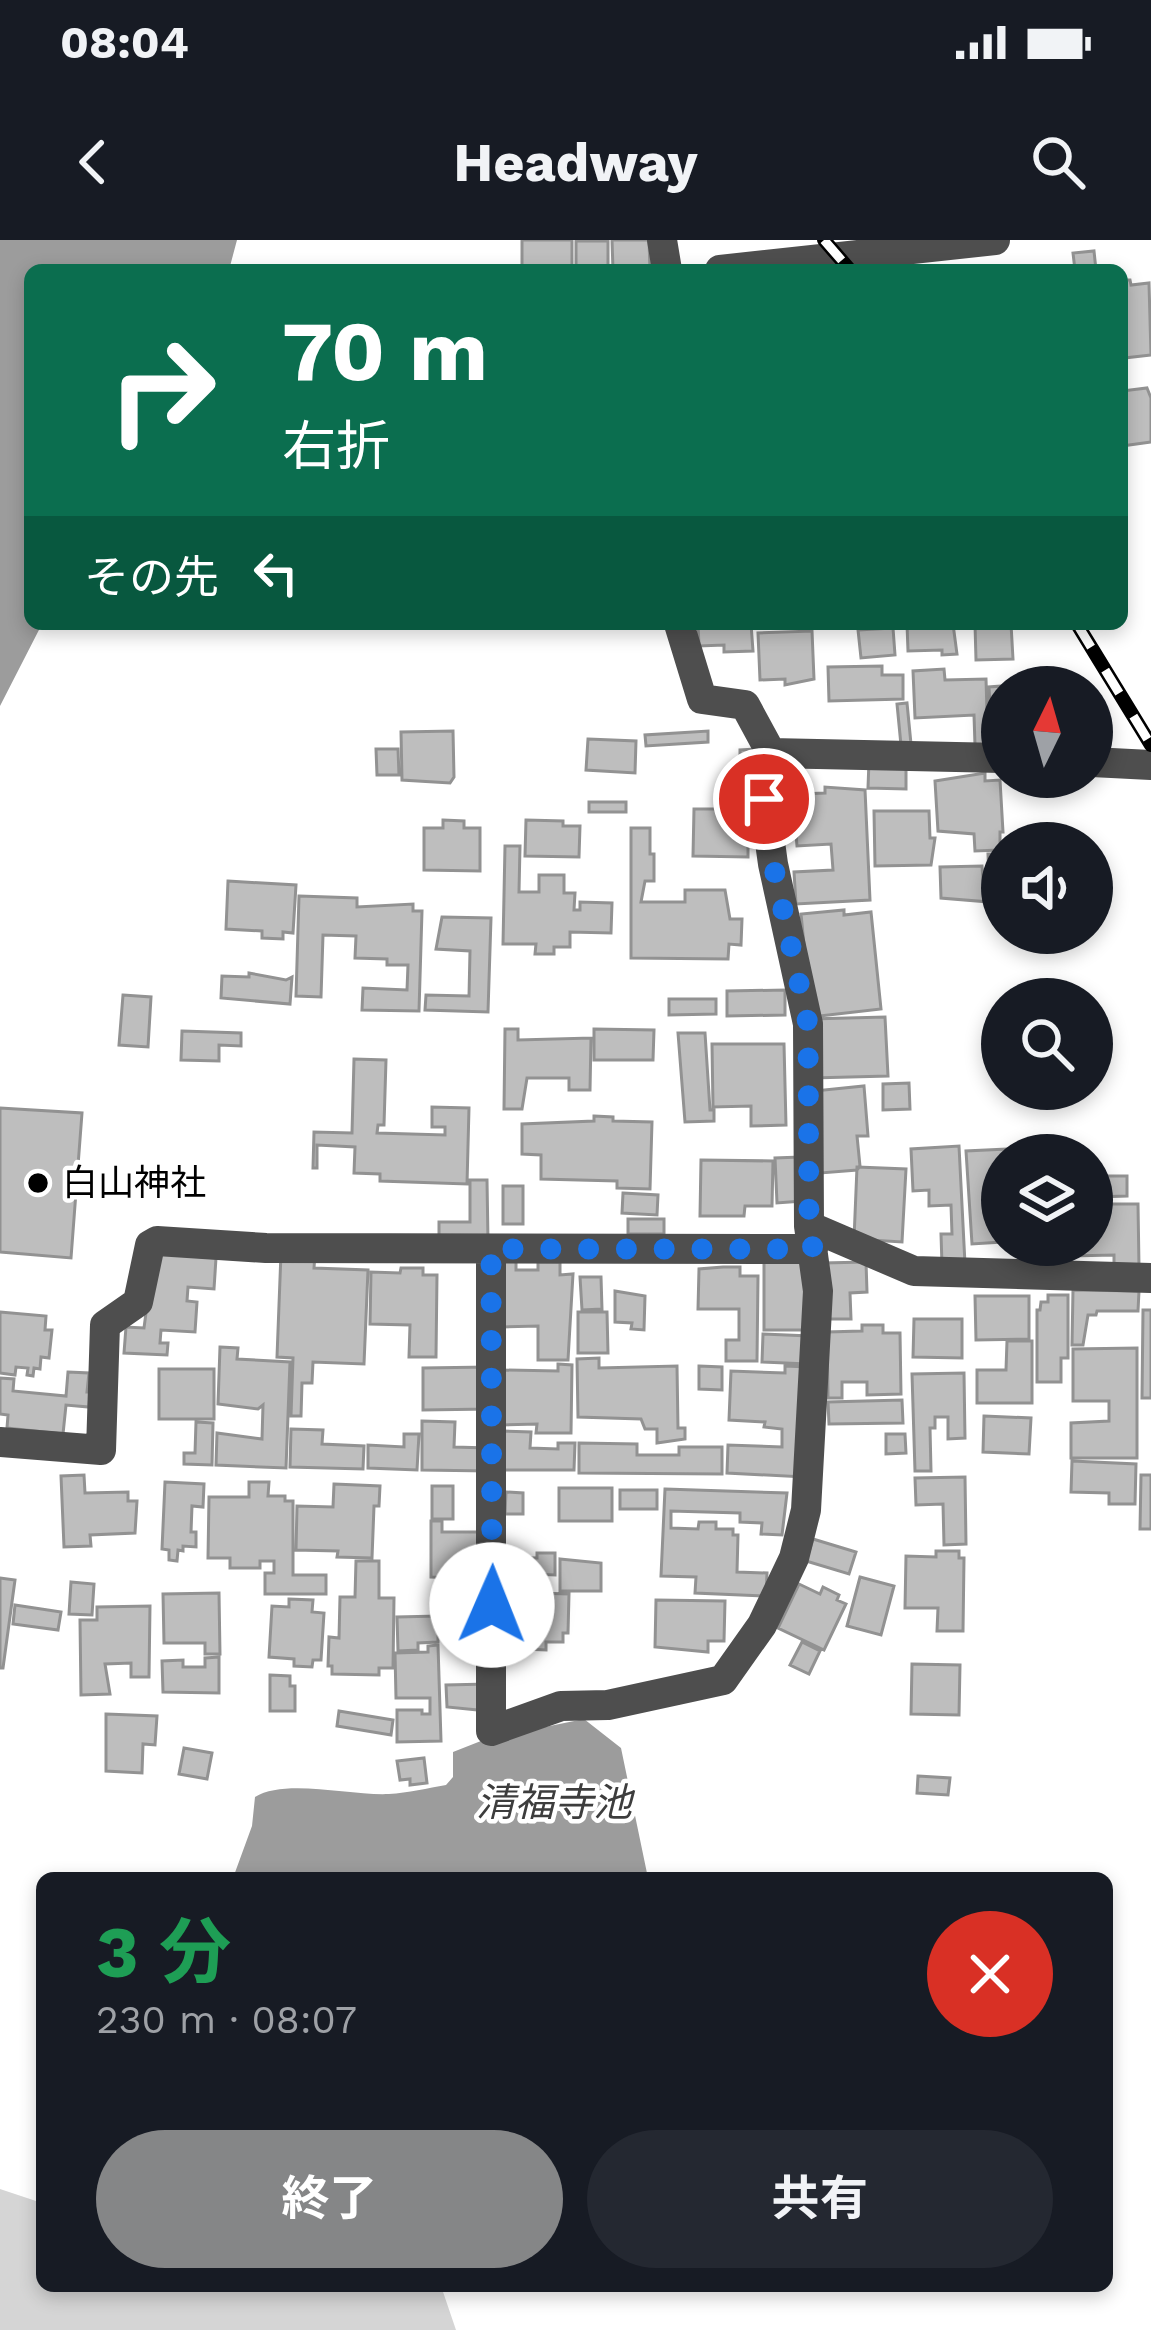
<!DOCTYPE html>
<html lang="ja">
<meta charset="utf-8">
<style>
body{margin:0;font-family:"Work Sans","Noto Sans JP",sans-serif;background:#242831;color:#f1f3f6;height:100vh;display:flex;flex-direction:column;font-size:45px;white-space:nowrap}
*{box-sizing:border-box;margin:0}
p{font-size:39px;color:#9ea1a6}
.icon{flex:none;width:66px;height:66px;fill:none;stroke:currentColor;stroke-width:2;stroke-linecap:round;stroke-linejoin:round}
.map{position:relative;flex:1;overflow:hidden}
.side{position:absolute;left:36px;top:1632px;width:1077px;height:420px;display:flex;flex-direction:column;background:#171b24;border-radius:18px;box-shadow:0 6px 18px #0003}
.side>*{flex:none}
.top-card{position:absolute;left:24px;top:24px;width:1104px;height:366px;border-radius:18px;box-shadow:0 6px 18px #0003;background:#0b6e4f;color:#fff;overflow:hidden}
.needle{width:78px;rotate:5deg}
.controls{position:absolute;left:981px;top:426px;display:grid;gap:24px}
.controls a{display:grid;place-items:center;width:132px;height:132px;border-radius:50%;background:#171b24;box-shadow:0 6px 18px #0003;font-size:60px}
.pin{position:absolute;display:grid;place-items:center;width:102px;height:102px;color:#fff;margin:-51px;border:6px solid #fff;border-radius:50%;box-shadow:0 3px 12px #0007}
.me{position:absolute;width:132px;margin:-66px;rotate:1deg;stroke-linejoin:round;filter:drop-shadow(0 0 9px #0008)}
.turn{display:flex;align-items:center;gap:42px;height:252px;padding:0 60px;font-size:54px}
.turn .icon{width:156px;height:156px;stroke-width:2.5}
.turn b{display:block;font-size:84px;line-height:102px}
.then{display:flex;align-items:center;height:114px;padding:0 60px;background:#0003;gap:24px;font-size:45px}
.round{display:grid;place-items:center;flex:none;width:126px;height:126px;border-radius:63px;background:#242831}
.overview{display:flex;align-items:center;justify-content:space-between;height:204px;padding:0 60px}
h1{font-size:72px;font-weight:700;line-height:90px;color:#1e9e55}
.action{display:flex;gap:24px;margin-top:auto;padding:24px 60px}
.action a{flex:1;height:138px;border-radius:72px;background:#858687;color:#fff;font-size:48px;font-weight:700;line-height:138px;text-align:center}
.action a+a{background:#242831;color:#f1f3f6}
.status{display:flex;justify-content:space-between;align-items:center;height:84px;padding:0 60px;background:#171b24;direction:ltr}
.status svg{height:33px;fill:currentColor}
header{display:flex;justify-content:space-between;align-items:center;height:156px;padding:0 60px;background:#171b24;font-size:54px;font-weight:700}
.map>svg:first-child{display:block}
</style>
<div class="status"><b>08:04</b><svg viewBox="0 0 49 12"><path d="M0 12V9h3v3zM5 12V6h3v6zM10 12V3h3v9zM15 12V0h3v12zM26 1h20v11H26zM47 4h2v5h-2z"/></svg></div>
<header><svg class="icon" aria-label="back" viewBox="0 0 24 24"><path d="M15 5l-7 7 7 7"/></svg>Headway<svg class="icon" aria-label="search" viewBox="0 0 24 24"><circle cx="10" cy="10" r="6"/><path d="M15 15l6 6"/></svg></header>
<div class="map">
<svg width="1151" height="2090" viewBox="0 0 1151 2090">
<rect width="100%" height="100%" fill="#fff"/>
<path fill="#d5d5d5" d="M 0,1949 L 42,1963 L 42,2046 L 441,2046 L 456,2090 L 0,2090 Z"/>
<path fill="#9c9c9c" d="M 0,0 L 237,0 L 229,30 L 30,30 L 30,384 L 42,384 L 0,466 Z
M 584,1479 L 621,1508 L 648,1638 L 233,1638 L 252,1586 L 255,1557 C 285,1538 352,1556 389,1554 C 408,1553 428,1548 446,1545 L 453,1537 L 453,1512 L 486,1499 Z"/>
<path fill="#bebebe" stroke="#929292" stroke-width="3" d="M 522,0 L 572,0 L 572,30 L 522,30 Z
M 612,0 L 649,0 L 650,30 L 613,30 Z
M 576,1 L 608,1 L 608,30 L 576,30 Z
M 1094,11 L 1096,30 L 1075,30 L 1073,13 Z
M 1122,40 L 1130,40 L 1131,45 L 1149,43 L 1151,115 L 1124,118 Z
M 1147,148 L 1151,158 L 1151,202 L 1122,206 L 1122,151 Z
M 698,384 L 751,384 L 753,411 L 724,412 L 724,405 L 699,406 Z
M 907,384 L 953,384 L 957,414 L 942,415 L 942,410 L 908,411 Z
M 975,384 L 1011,384 L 1013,419 L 976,420 Z
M 893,388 L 895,415 L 861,418 L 858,390 Z
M 812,391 L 814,439 L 785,445 L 785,439 L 760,440 L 758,393 Z
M 882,426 L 882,435 L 903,435 L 903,459 L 829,461 L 828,427 Z
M 944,429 L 945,440 L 986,439 L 988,504 L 975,505 L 974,475 L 915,478 L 913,431 Z
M 1068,436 L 1068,441 L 1076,441 L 1076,447 L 1020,447 L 1019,439 Z
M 1015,445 L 1002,447 L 1002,503 L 992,503 L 989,447 Z
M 907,463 L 911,504 L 901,505 L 897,464 Z
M 453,491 L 454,537 L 450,543 L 402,540 L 401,492 Z
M 708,491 L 708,502 L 646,506 L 645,495 Z
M 588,499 L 636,501 L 635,533 L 586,530 Z
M 376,509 L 398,509 L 399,535 L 377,535 Z
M 755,509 L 755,547 L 726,548 L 726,538 L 740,538 L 740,510 Z
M 869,521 L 906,522 L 906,549 L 868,548 Z
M 799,528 L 800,554 L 825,553 L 825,547 L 865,550 L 870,660 L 796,664 L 794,632 L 833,630 L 831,604 L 797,606 L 796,594 L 782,595 L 779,529 Z
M 985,533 L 985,541 L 1000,540 L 1003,592 L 1000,592 L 1000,610 L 975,611 L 974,594 L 938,591 L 935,541 Z
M 589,562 L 626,562 L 626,572 L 589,572 Z
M 694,569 L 739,569 L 739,591 L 748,591 L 748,617 L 693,616 Z
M 874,571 L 929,571 L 930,598 L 935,598 L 931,625 L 875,626 Z
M 443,580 L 464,581 L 464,588 L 480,588 L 480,631 L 424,630 L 424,588 L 443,588 Z
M 526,580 L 563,581 L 563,586 L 580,586 L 579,617 L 525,616 Z
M 631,588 L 650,588 L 650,614 L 654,614 L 654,641 L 645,641 L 641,662 L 685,662 L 685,650 L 725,650 L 730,679 L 742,679 L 741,705 L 729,704 L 728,719 L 631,718 Z
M 505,606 L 520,606 L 519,652 L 539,652 L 539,635 L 564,635 L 564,653 L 575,653 L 574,670 L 580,670 L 580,662 L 612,663 L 611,693 L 570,692 L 570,707 L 554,707 L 554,714 L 535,714 L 536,704 L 503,704 Z
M 988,614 L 1002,614 L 1002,663 L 941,658 L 940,627 L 982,626 L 983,639 L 989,639 Z
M 228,641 L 296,645 L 293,693 L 283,692 L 283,699 L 262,698 L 262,691 L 226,689 Z
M 299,656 L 357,658 L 357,667 L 413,664 L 413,671 L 422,671 L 419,771 L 362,770 L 363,748 L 407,750 L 408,725 L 387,725 L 387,719 L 355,718 L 356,696 L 323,695 L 321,757 L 296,756 Z
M 844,670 L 844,675 L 871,672 L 881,769 L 811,777 L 801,674 Z
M 442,677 L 491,678 L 488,772 L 425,770 L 426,755 L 469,756 L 470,711 L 436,709 Z
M 249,733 L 286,740 L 292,737 L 290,764 L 221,758 L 222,736 L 249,737 Z
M 785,750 L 785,775 L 727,776 L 727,751 Z
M 123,755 L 151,757 L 148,807 L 119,805 Z
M 669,759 L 716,759 L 716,774 L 669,775 Z
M 885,777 L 888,836 L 812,838 L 810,779 Z
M 505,789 L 518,789 L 518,800 L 591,798 L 590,850 L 569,850 L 569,838 L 527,838 L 522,869 L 504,869 Z
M 594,789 L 654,790 L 653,820 L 594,820 Z
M 182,791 L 241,793 L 241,806 L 219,805 L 219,821 L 181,820 Z
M 678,793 L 705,793 L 710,870 L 714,870 L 714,881 L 685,882 Z
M 712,804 L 784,804 L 786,885 L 751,886 L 751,866 L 713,867 Z
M 354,819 L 386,820 L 384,885 L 378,885 L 377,893 L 445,895 L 445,887 L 432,887 L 432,867 L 469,868 L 467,944 L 380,941 L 380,934 L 354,933 L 355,907 L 317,905 L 317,928 L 313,928 L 314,892 L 352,893 Z
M 909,843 L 910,869 L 883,870 L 883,844 Z
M 864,846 L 868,896 L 857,896 L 860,926 L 857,930 L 821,933 L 814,851 Z
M 0,868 L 82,873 L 71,1018 L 0,1012 Z
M 594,876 L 613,877 L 613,881 L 652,882 L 650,949 L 617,948 L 617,941 L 541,939 L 541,915 L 522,914 L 522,884 L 594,881 Z
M 959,906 L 965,1024 L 942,1025 L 941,994 L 952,994 L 951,965 L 929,966 L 929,950 L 913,951 L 911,909 Z
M 1030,908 L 1030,915 L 1002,915 L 1002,940 L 990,941 L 990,955 L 1002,955 L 1002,1002 L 972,1004 L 966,911 Z
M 800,917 L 802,961 L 777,963 L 775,918 Z
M 701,920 L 773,921 L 772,966 L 745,966 L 744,976 L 700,976 Z
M 857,927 L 906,929 L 902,1002 L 854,999 Z
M 1095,936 L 1127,936 L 1127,956 L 1095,957 L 1095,964 L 1138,964 L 1139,1027 L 1114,1028 L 1114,1015 L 1070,1016 L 1070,1005 L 1092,1005 Z
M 470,940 L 487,940 L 488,1001 L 439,1001 L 439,982 L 470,982 Z
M 503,946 L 523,946 L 523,984 L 503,984 Z
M 623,953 L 658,955 L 657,975 L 622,973 Z
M 628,979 L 664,979 L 664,994 L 628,994 Z
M 154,1013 L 216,1018 L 214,1049 L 188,1047 L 187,1061 L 197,1062 L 195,1092 L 161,1090 L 160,1103 L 168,1103 L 167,1115 L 124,1113 L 126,1087 L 144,1088 Z
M 281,1013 L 315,1014 L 314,1028 L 368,1030 L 364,1124 L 313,1122 L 312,1143 L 302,1143 L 301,1176 L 291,1176 L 293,1118 L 277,1117 Z
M 502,1018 L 516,1018 L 516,1030 L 538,1030 L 538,1022 L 560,1022 L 560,1035 L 573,1034 L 568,1120 L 538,1120 L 538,1086 L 503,1087 Z
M 764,1020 L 809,1021 L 808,1090 L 764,1090 Z
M 866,1022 L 867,1052 L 850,1053 L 851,1079 L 825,1079 L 823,1023 Z
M 723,1027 L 740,1027 L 740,1036 L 758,1036 L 757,1121 L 726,1121 L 726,1100 L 739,1100 L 739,1069 L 698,1069 L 699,1029 Z
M 401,1028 L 423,1028 L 423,1035 L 437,1035 L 436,1117 L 409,1117 L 410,1085 L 370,1084 L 371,1032 L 400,1033 Z
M 580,1037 L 601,1037 L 602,1069 L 582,1070 Z
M 1073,1050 L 1139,1051 L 1138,1071 L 1097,1071 L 1096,1075 L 1088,1075 L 1083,1105 L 1072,1105 Z
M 615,1051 L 645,1056 L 644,1090 L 631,1089 L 632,1083 L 615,1082 Z
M 1048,1055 L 1068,1055 L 1068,1118 L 1061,1118 L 1061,1142 L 1037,1142 L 1037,1070 L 1040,1070 L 1041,1062 L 1048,1062 Z
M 975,1056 L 1029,1056 L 1029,1099 L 976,1100 Z
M 1143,1070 L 1151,1070 L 1151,1158 L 1142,1158 Z
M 0,1072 L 46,1076 L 45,1090 L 52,1090 L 49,1118 L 41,1117 L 40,1129 L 34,1128 L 33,1136 L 27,1135 L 28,1128 L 16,1127 L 15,1135 L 0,1133 Z
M 578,1072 L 607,1072 L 608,1113 L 578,1113 Z
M 914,1079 L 962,1079 L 962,1118 L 913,1117 Z
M 862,1085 L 883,1085 L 883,1093 L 900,1093 L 901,1154 L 867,1155 L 867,1142 L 842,1142 L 842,1158 L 828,1158 L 827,1092 L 862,1091 Z
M 763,1094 L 809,1096 L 808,1124 L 762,1122 Z
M 1007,1101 L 1032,1101 L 1032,1163 L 977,1163 L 977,1130 L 1006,1130 Z
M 220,1107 L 238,1108 L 237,1119 L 290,1122 L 286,1228 L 216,1225 L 217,1193 L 262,1199 L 263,1165 L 258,1169 L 218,1164 Z
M 1137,1108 L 1137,1218 L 1071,1218 L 1071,1183 L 1109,1181 L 1109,1161 L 1073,1161 L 1073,1109 Z
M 599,1118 L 599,1128 L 677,1126 L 678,1188 L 685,1188 L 685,1199 L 657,1203 L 657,1189 L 645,1189 L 641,1179 L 578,1177 L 577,1119 Z
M 558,1124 L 572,1125 L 571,1193 L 536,1193 L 537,1184 L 501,1185 L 501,1130 L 558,1131 Z
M 699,1126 L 722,1127 L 722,1150 L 699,1149 Z
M 785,1126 L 808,1127 L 804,1237 L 727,1233 L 728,1205 L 782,1207 L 782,1189 L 764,1187 L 765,1182 L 729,1180 L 731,1131 L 785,1133 Z
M 488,1127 L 489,1169 L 423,1170 L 423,1128 Z
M 159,1129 L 214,1129 L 214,1179 L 159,1179 Z
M 68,1132 L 89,1133 L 87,1152 L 90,1152 L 89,1167 L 66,1165 L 63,1194 L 7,1188 L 8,1175 L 0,1174 L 0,1138 L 14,1139 L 13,1151 L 66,1156 Z
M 964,1133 L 965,1198 L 948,1199 L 948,1177 L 935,1177 L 935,1188 L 930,1188 L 931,1231 L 915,1231 L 912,1134 Z
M 902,1160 L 903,1183 L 829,1184 L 828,1162 Z
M 984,1176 L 1031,1178 L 1029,1214 L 983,1212 Z
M 422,1181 L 455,1182 L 454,1207 L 488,1208 L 488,1231 L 422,1230 Z
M 196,1182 L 213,1183 L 212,1225 L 184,1224 L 184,1213 L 195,1213 Z
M 291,1189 L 323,1190 L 322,1204 L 364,1206 L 363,1229 L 290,1227 Z
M 503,1191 L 531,1192 L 530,1208 L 558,1209 L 558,1203 L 575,1203 L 574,1230 L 502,1230 Z
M 404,1194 L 419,1194 L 417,1230 L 368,1228 L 368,1205 L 404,1207 Z
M 886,1194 L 905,1194 L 906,1213 L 886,1214 Z
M 579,1203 L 637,1204 L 637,1215 L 679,1215 L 679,1207 L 722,1207 L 722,1234 L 579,1233 Z
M 1072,1221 L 1136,1224 L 1135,1264 L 1109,1264 L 1109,1253 L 1071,1252 Z
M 84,1235 L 85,1253 L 128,1252 L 128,1261 L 137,1261 L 135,1293 L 90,1295 L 91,1306 L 64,1307 L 61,1236 Z
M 1141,1235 L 1151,1235 L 1151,1289 L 1140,1289 Z
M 965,1237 L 966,1304 L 944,1305 L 943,1264 L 916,1265 L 915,1238 Z
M 165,1242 L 204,1244 L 203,1267 L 192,1266 L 191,1292 L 196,1292 L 196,1307 L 183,1306 L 183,1311 L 178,1310 L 177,1321 L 169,1320 L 169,1310 L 162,1309 Z
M 249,1242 L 269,1242 L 268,1256 L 285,1256 L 285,1261 L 293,1261 L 293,1335 L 326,1335 L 326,1354 L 265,1354 L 265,1333 L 274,1333 L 274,1321 L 260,1321 L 260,1328 L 230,1328 L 230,1318 L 208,1318 L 209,1257 L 249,1257 Z
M 334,1244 L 380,1246 L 379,1266 L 374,1266 L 372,1318 L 337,1317 L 338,1311 L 296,1310 L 297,1266 L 333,1267 Z
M 432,1246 L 453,1246 L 453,1279 L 432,1279 Z
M 559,1248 L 612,1248 L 612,1281 L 559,1281 Z
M 665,1249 L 787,1253 L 782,1295 L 761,1294 L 762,1283 L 740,1282 L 740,1273 L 671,1271 L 671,1288 L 698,1289 L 699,1282 L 716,1282 L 716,1289 L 733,1289 L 733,1295 L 738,1295 L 737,1332 L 767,1333 L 766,1356 L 695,1353 L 696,1337 L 661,1336 Z
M 620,1250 L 657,1250 L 657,1269 L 620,1269 Z
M 506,1252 L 523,1253 L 523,1274 L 505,1274 Z
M 431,1281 L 442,1281 L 442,1292 L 489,1292 L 485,1351 L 466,1351 L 466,1338 L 431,1337 Z
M 813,1299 L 856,1312 L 849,1334 L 806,1321 Z
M 936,1311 L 959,1311 L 959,1318 L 964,1318 L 963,1391 L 937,1391 L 938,1368 L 905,1368 L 906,1316 L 936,1317 Z
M 537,1313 L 555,1313 L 555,1335 L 503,1333 L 503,1317 L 537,1318 Z
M 560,1319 L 601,1323 L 601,1351 L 560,1351 Z
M 356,1321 L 379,1321 L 379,1358 L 394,1358 L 393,1428 L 379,1428 L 379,1435 L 332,1434 L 332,1426 L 328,1426 L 329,1397 L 339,1398 L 340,1357 L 355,1357 Z
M 860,1337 L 894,1346 L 881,1395 L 847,1386 Z
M 0,1338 L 15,1340 L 3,1428 L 0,1428 Z
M 71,1342 L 94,1344 L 92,1375 L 69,1374 Z
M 799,1344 L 820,1354 L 823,1347 L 839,1355 L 837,1360 L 846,1364 L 824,1410 L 778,1388 Z
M 503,1352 L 569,1354 L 568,1393 L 563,1393 L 563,1402 L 546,1402 L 546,1410 L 523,1409 L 523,1401 L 501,1401 Z
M 219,1353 L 220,1414 L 205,1414 L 205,1403 L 164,1403 L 163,1354 Z
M 289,1359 L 313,1360 L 312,1372 L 324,1373 L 321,1420 L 313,1420 L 312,1427 L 294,1426 L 294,1419 L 269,1417 L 272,1366 L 289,1367 Z
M 445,1360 L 488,1361 L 488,1398 L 469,1398 L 469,1382 L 445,1381 Z
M 656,1360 L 725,1361 L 724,1401 L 708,1401 L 708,1412 L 655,1407 Z
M 15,1365 L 61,1372 L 58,1390 L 13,1384 Z
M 150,1366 L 149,1437 L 131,1437 L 131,1423 L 105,1424 L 110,1454 L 81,1455 L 80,1380 L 97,1380 L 97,1367 Z
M 438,1376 L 438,1402 L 418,1403 L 418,1410 L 398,1411 L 397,1377 Z
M 802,1402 L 820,1411 L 809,1434 L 790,1425 Z
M 438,1405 L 441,1501 L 397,1502 L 397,1470 L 422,1470 L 422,1474 L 430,1474 L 430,1458 L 396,1458 L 395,1413 L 428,1412 L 428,1406 Z
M 219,1417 L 219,1453 L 163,1452 L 162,1421 L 183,1420 L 183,1427 L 205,1427 L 205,1418 Z
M 912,1424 L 960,1425 L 959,1475 L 911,1474 Z
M 270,1435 L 290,1436 L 290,1446 L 295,1446 L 295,1471 L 270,1471 Z
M 487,1444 L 488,1471 L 447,1467 L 446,1445 Z
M 339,1471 L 393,1480 L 391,1495 L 337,1486 Z
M 106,1474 L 157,1476 L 155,1505 L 143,1504 L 142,1533 L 106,1531 Z
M 184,1508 L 212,1513 L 207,1539 L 179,1534 Z
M 424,1518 L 427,1543 L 410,1545 L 410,1539 L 400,1540 L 397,1521 Z
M 918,1536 L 950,1538 L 948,1555 L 917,1553 Z"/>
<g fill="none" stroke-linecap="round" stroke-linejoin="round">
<path stroke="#4e4e4e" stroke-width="30" d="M 662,0 L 667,30
M 720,30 L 995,0
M 771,513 L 1002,518
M 1092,522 L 1151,525
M 809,986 L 914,1031 L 1151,1038
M 491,1009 L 491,1491 L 561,1466 L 608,1465 L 723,1440 L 762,1385 L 794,1318 L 806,1270 L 818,1051 L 809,986 L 808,784 L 773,624 L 764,559 L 771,513 L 745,465 L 702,459 L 679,384
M 0,1202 L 101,1210 L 105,1085 L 138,1062 L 150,1005 L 157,1001 L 266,1008 L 813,1009"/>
<defs>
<path id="rail" d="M 824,0 L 850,30
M 1077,384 L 1151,505"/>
</defs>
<use href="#rail" stroke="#000" stroke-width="14"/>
<use href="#rail" stroke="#fff" stroke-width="9" stroke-dasharray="27" stroke-linecap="butt"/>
</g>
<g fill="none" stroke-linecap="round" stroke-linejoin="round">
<path stroke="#1a73e8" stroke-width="21" stroke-dasharray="0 37.8" d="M 492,1365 L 491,1009 L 813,1009 L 809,986 L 808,784 L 773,624 L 764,559"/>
</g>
<circle fill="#000" stroke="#fff" stroke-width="4.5" cx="38" cy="943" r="12"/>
<g text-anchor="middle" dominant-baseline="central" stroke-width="9" stroke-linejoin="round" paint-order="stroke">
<g font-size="36" fill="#000" stroke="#fff" text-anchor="start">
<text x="62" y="943">白山神社</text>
</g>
<g font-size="39" font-style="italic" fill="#3d3d3d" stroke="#fff">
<text x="554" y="1562">清福寺池</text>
</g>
</g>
</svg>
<div class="controls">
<a><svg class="needle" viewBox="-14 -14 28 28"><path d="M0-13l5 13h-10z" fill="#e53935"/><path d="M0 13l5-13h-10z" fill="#9ea1a6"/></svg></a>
<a><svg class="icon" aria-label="sound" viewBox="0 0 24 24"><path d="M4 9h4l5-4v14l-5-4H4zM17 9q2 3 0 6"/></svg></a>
<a><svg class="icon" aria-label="search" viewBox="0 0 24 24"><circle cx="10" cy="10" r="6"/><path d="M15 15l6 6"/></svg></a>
<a><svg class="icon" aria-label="layers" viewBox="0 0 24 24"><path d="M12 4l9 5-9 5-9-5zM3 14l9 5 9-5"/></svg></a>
</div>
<div class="pin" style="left:764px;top:559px;background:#d93025"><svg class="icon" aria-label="arrive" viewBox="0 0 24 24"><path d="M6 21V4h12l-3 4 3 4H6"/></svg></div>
<svg class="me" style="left:492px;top:1365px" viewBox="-20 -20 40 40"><circle r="19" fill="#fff"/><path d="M0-13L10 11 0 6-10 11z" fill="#1a73e8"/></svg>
<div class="top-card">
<div class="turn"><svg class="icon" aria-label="right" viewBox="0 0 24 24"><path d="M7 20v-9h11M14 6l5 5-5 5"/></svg><div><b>70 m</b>右折</div></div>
<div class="then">その先<svg class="icon" aria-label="left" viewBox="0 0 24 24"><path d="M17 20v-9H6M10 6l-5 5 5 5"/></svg></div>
</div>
<section class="side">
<div class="overview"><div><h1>3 分</h1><p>230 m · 08:07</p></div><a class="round" style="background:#d93025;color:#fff"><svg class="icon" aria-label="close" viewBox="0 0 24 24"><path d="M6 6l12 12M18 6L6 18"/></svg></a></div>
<div class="action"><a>終了</a><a>共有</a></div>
</section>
</div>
